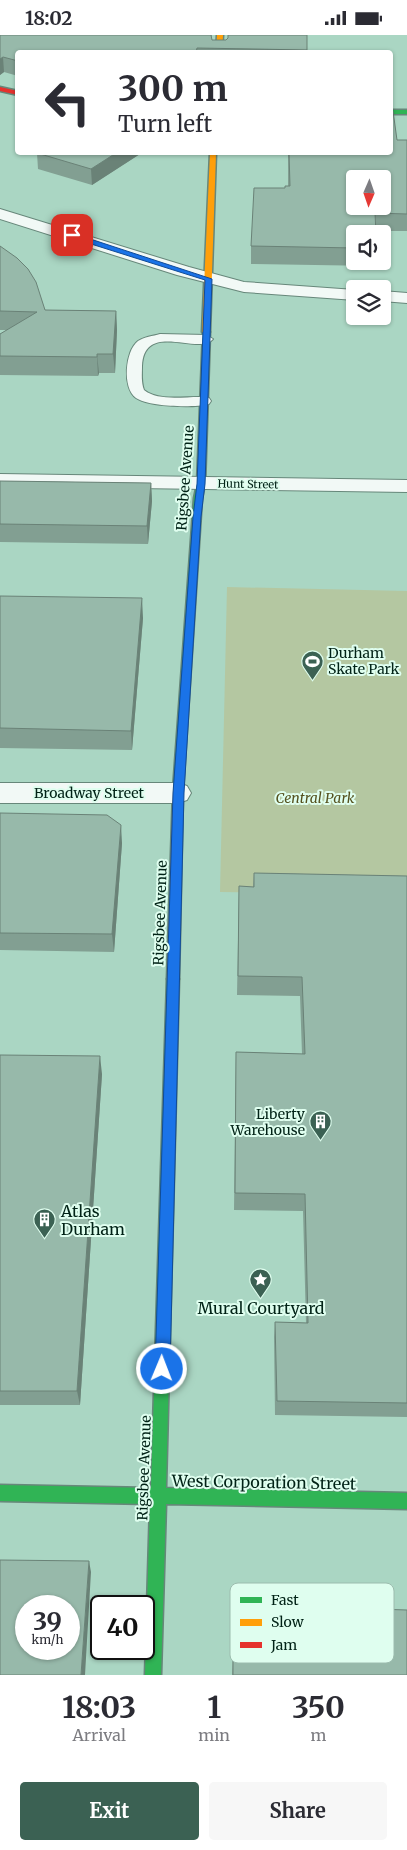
<!DOCTYPE html>
<style>
body{margin:0;font-family:Merriweather,serif;background:#f7f7f7;color:#2b2b33;height:100vh;display:flex;flex-direction:column;font-size:19px;white-space:nowrap}
*{box-sizing:border-box;margin:0}
p{font-size:16px;color:#7c7c81}
.icon{flex:none;width:28px;height:28px;fill:none;stroke:currentColor;stroke-width:2;stroke-linecap:round;stroke-linejoin:round}
.map{position:relative;height:1640px;overflow:hidden}
.side{display:flex;flex-direction:column;background:#fff;flex:1}
.side>*{flex:none}
.top-card{position:absolute;left:15px;top:15px;width:378px;height:105px;border-radius:5px;box-shadow:0 1px 4px #0004;background:#fff;color:#2b2b33;overflow:hidden}
.needle{width:32px;rotate:182deg}
.buttons{position:absolute;left:346px;top:135px;display:grid;gap:10px}
.buttons a{display:grid;place-items:center;width:45px;height:45px;border-radius:5px;background:#fff;box-shadow:0 1px 4px #0004;font-size:25px}
.speed{position:absolute;left:15px;top:1560px;display:flex;gap:10px;font-size:25px;font-weight:700;text-align:center}
.speed>*{display:grid;place-content:center;width:65px;height:65px;border-radius:50%;background:#fff;box-shadow:0 1px 4px #0004;line-height:1}
.speed small{font-size:12px;font-weight:400}
.speed .limit{border:2px solid #111;border-radius:8px;background:#fff;color:#111}
.pin{position:absolute;display:grid;place-items:center;width:42px;height:42px;color:#fff;margin:-21px;border-radius:10px;box-shadow:0 2px 8px #0006}
.me{position:absolute;width:55px;margin:-28px;rotate:1deg;stroke-linejoin:round;filter:drop-shadow(0 0 4px #0008)}
.turn{display:flex;align-items:center;gap:18px;height:105px;padding:0 20px;font-size:22px}
.turn .icon{width:65px;height:65px;stroke-width:2.5}
.turn b{display:block;font-size:35px;line-height:42px}
.eta{display:flex;justify-content:space-evenly;align-items:center;height:85px;text-align:center}
.eta b{font-size:30px;font-weight:700;line-height:35px}
.cta{display:flex;gap:10px;margin-top:auto;padding:10px 20px}
.cta a{flex:1;height:58px;border-radius:5px;background:#3b6153;color:#fff;font-size:20px;font-weight:700;line-height:58px;text-align:center}
.cta a+a{background:#f7f7f7;color:#2b2b33}
.status{display:flex;justify-content:space-between;align-items:center;height:35px;padding:0 25px;background:#fff;direction:ltr}
.status svg{height:14px;fill:currentColor}
.map>svg:first-child{display:block}
</style>
<div class="status"><b>18:02</b><svg viewBox="0 0 49 12"><path d="M0 12V9h3v3zM5 12V6h3v6zM10 12V3h3v9zM15 12V0h3v12zM26 1h20v11H26zM47 4h2v5h-2z"/></svg></div>
<div class="map">
<svg width="407" height="1640" viewBox="0 0 407 1640">
<rect width="100%" height="100%" fill="#aad6c3"/>
<path fill="#b4c7a1" d="M 227,552 L 407,556 L 407,860 L 220,857 Z"/>
<g fill="none" stroke-linecap="round" stroke-linejoin="round">
<defs>
<path id="lane" d="M 160,299 L 206,300 L 213,304 C 199,321 144,285 142,331 C 142,339 141,347 144,355 C 159,367 186,361 204,362 L 209,363 L 211,366 L 209,369 C 194,373 150,372 136,363 C 122,353 125,316 138,306 C 144,302 153,301 160,299 Z"/>
<path id="street" d="M 0,174 L 189,232 L 244,247 L 355,255 L 355,265 L 244,257 L 177,240 L 0,184 Z
M 382,256 L 407,258 L 407,268 L 382,266 Z
M 0,439 L 407,445 L 407,457 L 0,451 Z
M 0,748 L 178,748 L 187,751 L 191,758 L 187,765 L 178,768 L 0,768 Z"/>
<path id="fast" d="M 390,75 L 407,75 L 407,79 L 390,79 Z
M 203,295 L 210,297 L 205,449 L 202,463 L 183,755 L 178,759 L 173,755 L 194,463 L 197,449 Z
M 173,939 L 177,940 L 179,944 L 166,1453 L 407,1458 L 407,1474 L 166,1469 L 161,1640 L 145,1640 L 150,1469 L 0,1466 L 0,1450 L 151,1453 L 167,944 L 169,940 Z"/>
<path id="slow" d="M 217,0 L 223,0 L 222,18 L 216,18 Z
M 210,118 L 216,118 L 210,297 L 206,299 L 202,297 Z
M 178,751 L 183,755 L 179,944 L 177,948 L 173,949 L 169,948 L 167,944 L 173,755 Z"/>
<path id="jam" d="M 0,52 L 18,56 L 18,60 L 0,56 Z"/>
</defs>
<use href="#lane" stroke="#67877a" stroke-width="2"/>
<use href="#street" stroke="#67877a" stroke-width="2"/>
<use href="#fast" stroke="#67877a" stroke-width="3"/>
<use href="#slow" stroke="#67877a" stroke-width="3"/>
<use href="#jam" stroke="#67877a" stroke-width="3"/>
<use href="#lane" fill="#f2f9f6" fill-rule="evenodd"/>
<use href="#street" fill="#f2f9f6" fill-rule="evenodd"/>
<use href="#fast" fill="#30b455" fill-rule="evenodd"/>
<use href="#slow" fill="#ff9f0a" fill-rule="evenodd"/>
<use href="#jam" fill="#e5322d" fill-rule="evenodd"/>
</g>
<path fill="#829f92" d="M 0,0 L 212,0 L 211,2 L 212,5 L 307,15 L 307,18 L 18,18 L 18,41 L 4,37 L 0,40 Z
M 397,105 L 407,105 L 407,196 L 376,196 L 355,199 L 355,226 L 376,226 L 376,231 L 251,229 L 251,211 L 285,153 L 288,151 L 288,118 L 390,118 Z
M 37,118 L 140,118 L 140,119 L 92,150 L 38,134 Z
M 0,211 L 45,275 L 116,276 L 117,295 L 115,338 L 99,338 L 98,341 L 0,340 L 0,299 L 7,295 L 0,295 Z
M 0,446 L 151,448 L 152,466 L 148,509 L 0,507 Z
M 0,561 L 143,583 L 132,715 L 0,713 Z
M 0,778 L 122,808 L 114,917 L 0,915 Z
M 254,838 L 407,841 L 407,1382 L 275,1380 L 274,1302 L 275,1287 L 306,1288 L 303,1176 L 234,1175 L 236,1017 L 302,1019 L 300,961 L 237,960 L 239,851 L 253,852 Z
M 0,1020 L 102,1039 L 80,1370 L 0,1370 Z
M 252,1570 L 407,1640 L 232,1640 L 233,1621 L 251,1621 L 251,1579 Z"/>
<path fill="#6a8277" d="M 3,22 L 4,37 L 0,40 L 0,24 Z
M 116,118 L 140,118 L 140,119 L 92,150 L 91,134 Z
M 116,276 L 117,295 L 115,338 L 113,319 Z
M 97,319 L 99,338 L 98,341 L 97,322 Z
M 151,448 L 152,466 L 148,509 L 147,491 Z
M 142,563 L 143,583 L 132,715 L 131,696 Z
M 121,790 L 122,808 L 114,917 L 112,899 Z
M 100,1021 L 102,1039 L 80,1370 L 77,1356 Z
M 89,1526 L 91,1537 L 85,1640 L 81,1640 Z"/>
<path fill="#97b9aa" stroke="#6a8277" fill-rule="evenodd" d="M 0,0 L 211,0 L 212,5 L 226,5 L 228,3 L 228,0 L 307,0 L 307,15 L 197,13 L 196,18 L 18,18 L 18,26 L 3,22 L 0,24 Z
M 390,76 L 393,76 L 397,105 L 407,105 L 407,179 L 375,178 L 376,199 L 355,199 L 355,213 L 251,211 L 254,153 L 285,153 L 285,151 L 290,151 L 289,118 L 390,118 ZM 355,144 L 382,144 L 382,171 L 355,171 Z
M 37,118 L 116,118 L 91,134 Z
M 0,211 L 17,223 L 28,234 L 36,247 L 45,275 L 116,276 L 113,319 L 97,319 L 97,322 L 0,321 L 0,299 L 37,277 L 0,276 Z
M 0,446 L 151,448 L 147,491 L 0,489 Z
M 0,561 L 142,563 L 131,696 L 0,693 Z
M 0,778 L 107,780 L 121,790 L 112,899 L 0,898 Z
M 254,838 L 407,841 L 407,1368 L 277,1366 L 275,1287 L 308,1288 L 305,1159 L 235,1158 L 236,1017 L 305,1019 L 302,942 L 238,941 L 239,851 L 254,852 Z
M 0,1020 L 100,1021 L 77,1356 L 0,1356 Z
M 0,1525 L 89,1526 L 81,1640 L 0,1640 ZM 26,1571 L 69,1571 L 69,1614 L 26,1614 Z
M 252,1570 L 407,1575 L 407,1640 L 233,1640 L 233,1621 L 252,1621 Z"/>
<path fill="#1a73e8" stroke="#114b97" d="M 72,198 L 212,244 L 205,449 L 201,482 L 184,758 L 170,1334 L 168,1340 L 162,1342 L 157,1340 L 155,1334 L 173,758 L 193,482 L 197,449 L 205,245 L 69,202 L 68,200 Z"/>
<defs>
<symbol id="stadium-pin" viewBox="-11 -11 22 30"><path d="M0 17L-7.5 6A9.5 9.5 0 1 1 7.5 6Z" fill="#3b6153" stroke="#dffeef"/><path d="M0-5a6.5 5 0 1 0 0 10a6.5 5 0 1 0 0-10ZM-3.5-1.8h7v3.6h-7Z" fill="#fff"/></symbol>
<symbol id="building-pin" viewBox="-11 -11 22 30"><path d="M0 17L-7.5 6A9.5 9.5 0 1 1 7.5 6Z" fill="#3b6153" stroke="#dffeef"/><path d="M-4-6H4V6H1V3H-1V6H-4ZM-2.5-4.3h1.7v1.8h-1.7ZM.8-4.3h1.7v1.8H.8ZM-2.5-1h1.7V.8h-1.7ZM.8-1h1.7V.8H.8Z" fill="#fff"/></symbol>
<symbol id="sight-pin" viewBox="-11 -11 22 30"><path d="M0 17L-7.5 6A9.5 9.5 0 1 1 7.5 6Z" fill="#3b6153" stroke="#dffeef"/><path d="M0-6L1.8-2.2L6-1.7L2.9 1.2L3.7 5.4L0 3.3L-3.7 5.4L-2.9 1.2L-6-1.7L-1.8-2.2Z" fill="#fff"/></symbol>
</defs>
<g fill-rule="evenodd">
<use href="#stadium-pin" x="300" y="614" width="25" height="34"/>
<use href="#building-pin" x="308" y="1074" width="25" height="34"/>
<use href="#building-pin" x="32" y="1172" width="25" height="34"/>
<use href="#sight-pin" x="248" y="1232" width="25" height="34"/>
</g>
<g text-anchor="middle" dominant-baseline="central" stroke-width="4" stroke-linejoin="round" paint-order="stroke">
<g font-size="11" fill="#002216" stroke="#dffeef">
<text transform="translate(248 449) rotate(1)">Hunt Street</text>
</g>
<g font-size="14" fill="#002216" stroke="#dffeef">
<text transform="translate(185 443) rotate(-86)">Rigsbee Avenue</text>
<text x="89" y="758">Broadway Street</text>
<text transform="translate(160 878) rotate(-88)">Rigsbee Avenue</text>
<text transform="translate(144 1433) rotate(-88)">Rigsbee Avenue</text>
</g>
<g font-size="14" fill="#002216" stroke="#dffeef" text-anchor="start">
<text x="328" y="618">Durham<tspan x="328" dy="16">Skate Park</tspan></text>
<text x="305" y="1079" text-anchor="end">Liberty<tspan x="305" dy="16">Warehouse</tspan></text>
</g>
<g font-size="14" font-style="italic" fill="#54501d" stroke="#dffeef">
<text x="315" y="763">Central Park</text>
</g>
<g font-size="16" fill="#002216" stroke="#dffeef" text-anchor="start">
<text x="61" y="1176">Atlas<tspan x="61" dy="18">Durham</tspan></text>
<text x="261" y="1273" text-anchor="middle">Mural Courtyard</text>
</g>
<g font-size="16" fill="#002216" stroke="#dffeef">
<text transform="translate(264 1447) rotate(1)">West Corporation Street</text>
</g>
</g>
<rect x="230" y="1548" width="164" height="80" rx="8" fill="#dffeef" stroke="#9cbcae" stroke-width="1"/>
<rect x="240" y="1562" width="22" height="6" fill="#30b455"/>
<rect x="240" y="1584" width="22" height="7" fill="#ff9f0a"/>
<rect x="240" y="1607" width="22" height="6" fill="#e5322d"/>
<g font-size="14" fill="#002216">
<text x="271" y="1570">Fast</text>
<text x="271" y="1592">Slow</text>
<text x="271" y="1615">Jam</text>
</g>
</svg>
<div class="buttons">
<a><svg class="needle" viewBox="-14 -14 28 28"><path d="M0-13l5 13h-10z" fill="#e53935"/><path d="M0 13l5-13h-10z" fill="#7c7c81"/></svg></a>
<a><svg class="icon" aria-label="sound" viewBox="0 0 24 24"><path d="M4 9h4l5-4v14l-5-4H4zM17 9q2 3 0 6"/></svg></a>
<a><svg class="icon" aria-label="layers" viewBox="0 0 24 24"><path d="M12 4l9 5-9 5-9-5zM3 14l9 5 9-5"/></svg></a>
</div>
<div class="speed"><div>39<small>km/h</small></div><div class="limit">40</div></div>
<div class="pin" style="left:72px;top:200px;background:#d93025"><svg class="icon" aria-label="arrive" viewBox="0 0 24 24"><path d="M6 21V4h12l-3 4 3 4H6"/></svg></div>
<svg class="me" style="left:162px;top:1334px" viewBox="-20 -20 40 40"><circle r="17" fill="#1a73e8" stroke="#fff" stroke-width="3"/><path d="M0-11L8 9 0 5-8 9z" fill="#fff"/></svg>
<div class="top-card">
<div class="turn"><svg class="icon" aria-label="left" viewBox="0 0 24 24"><path d="M17 20v-9H6M10 6l-5 5 5 5"/></svg><div><b>300 m</b>Turn left</div></div>
</div>
</div>
<section class="side">
<div class="eta">
<div><b>18:03</b><p>Arrival</p></div>
<div><b>1</b><p>min</p></div>
<div><b>350</b><p>m</p></div>
</div>
<div class="cta"><a>Exit</a><a>Share</a></div>
</section>
